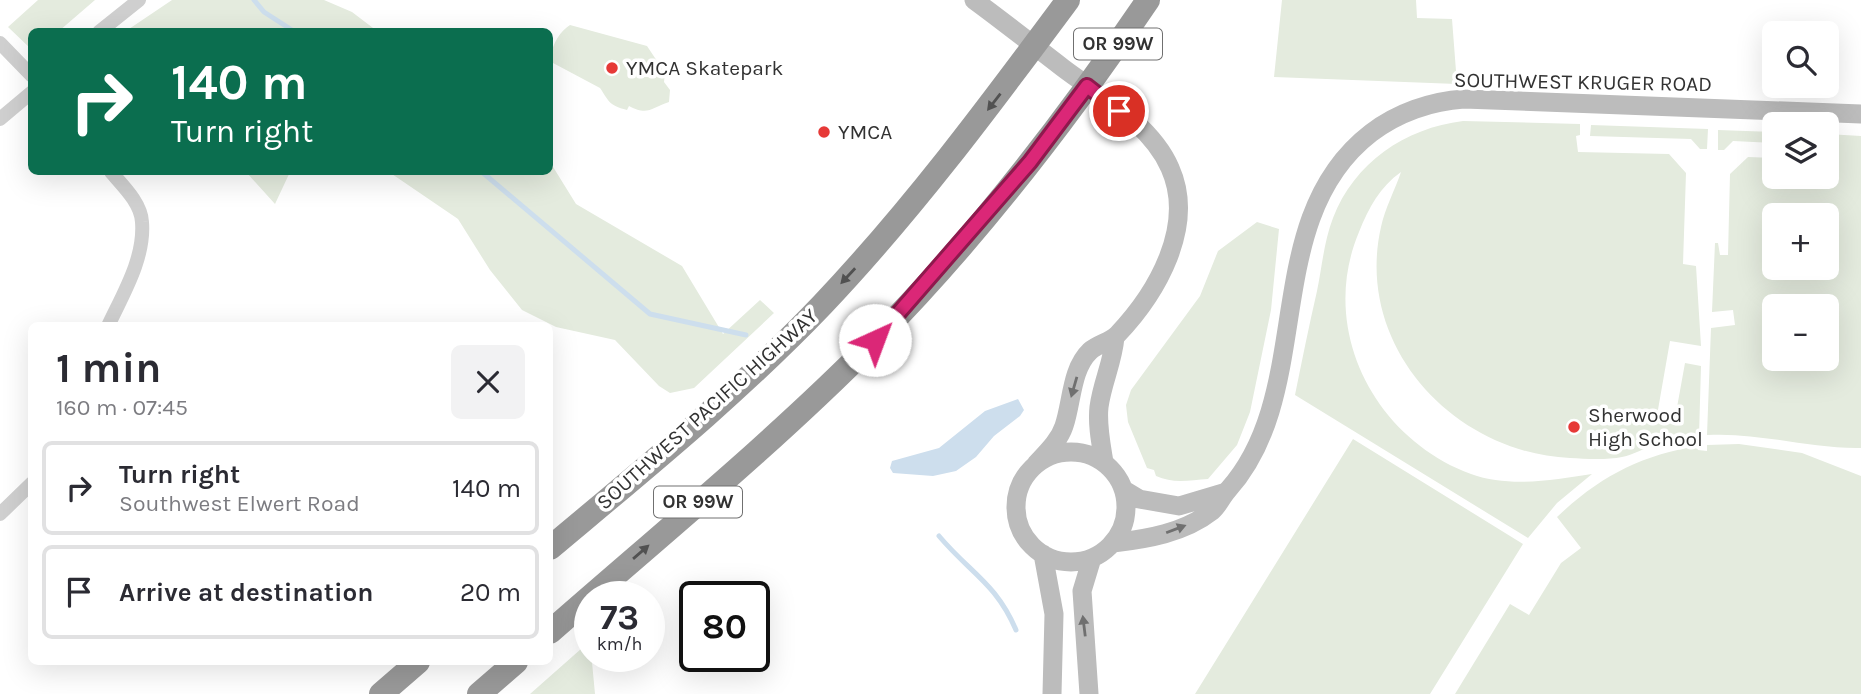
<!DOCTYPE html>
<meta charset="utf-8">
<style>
body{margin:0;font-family:Karla,sans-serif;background:#f2f2f3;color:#2b2b33;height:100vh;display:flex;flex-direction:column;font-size:26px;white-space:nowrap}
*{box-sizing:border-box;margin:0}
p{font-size:23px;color:#7c7c81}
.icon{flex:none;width:38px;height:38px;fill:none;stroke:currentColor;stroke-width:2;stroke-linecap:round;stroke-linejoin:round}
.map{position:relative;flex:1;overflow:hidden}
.panel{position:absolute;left:28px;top:322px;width:525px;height:343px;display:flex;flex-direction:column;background:#fff;border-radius:10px;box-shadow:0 7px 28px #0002}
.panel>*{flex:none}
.hud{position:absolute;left:28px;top:28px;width:525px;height:147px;border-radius:10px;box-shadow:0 7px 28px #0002;background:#0b6e4f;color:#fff;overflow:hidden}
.tools{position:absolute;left:1762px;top:21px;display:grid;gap:14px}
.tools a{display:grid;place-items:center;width:77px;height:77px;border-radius:10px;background:#fff;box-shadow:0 7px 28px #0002;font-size:35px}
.speed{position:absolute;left:574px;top:581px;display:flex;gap:14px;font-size:35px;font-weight:700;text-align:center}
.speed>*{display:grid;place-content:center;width:91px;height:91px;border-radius:50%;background:#fff;box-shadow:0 7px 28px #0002;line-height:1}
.speed small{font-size:18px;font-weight:400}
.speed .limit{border:4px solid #111;border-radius:10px;background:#fff;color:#111}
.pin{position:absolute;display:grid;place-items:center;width:60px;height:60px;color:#fff;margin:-30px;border:4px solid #fff;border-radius:50%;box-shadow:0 2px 7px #0007}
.me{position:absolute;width:77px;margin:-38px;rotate:43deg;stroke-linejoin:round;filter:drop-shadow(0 0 5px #0008)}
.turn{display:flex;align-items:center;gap:24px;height:147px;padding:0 28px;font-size:32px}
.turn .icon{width:91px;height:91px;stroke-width:2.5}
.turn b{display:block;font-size:49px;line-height:60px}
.round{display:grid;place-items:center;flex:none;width:74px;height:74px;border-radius:10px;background:#f2f2f3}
.headline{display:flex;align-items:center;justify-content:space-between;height:119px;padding:0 28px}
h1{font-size:42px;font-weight:700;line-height:52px}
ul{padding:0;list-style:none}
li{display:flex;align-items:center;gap:21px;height:94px;margin:0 14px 10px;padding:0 14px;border:4px solid #e1e1e2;border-radius:10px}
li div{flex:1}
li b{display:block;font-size:26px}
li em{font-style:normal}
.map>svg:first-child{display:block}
</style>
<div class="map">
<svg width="1861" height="694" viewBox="0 0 1861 694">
<rect width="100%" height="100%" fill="#fff"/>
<path fill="#e4ebde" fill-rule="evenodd" d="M 38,0 L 95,0 L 59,31 L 32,32 L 30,48 L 8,27 Z
M 172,0 L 324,0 L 352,12 L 377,31 L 126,31 Z
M 1282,0 L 1416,0 L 1417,18 L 1452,19 L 1457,84 L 1274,77 Z
M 570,25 L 647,46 L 665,73 L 664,82 L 670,90 L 669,102 C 651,108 648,116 629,106 L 627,110 C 608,105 609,101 600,88 L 553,63 C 548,49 559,32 570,25 Z
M 1463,121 L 1580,124 L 1580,135 L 1576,136 L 1578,152 L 1669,154 L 1686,173 L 1683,264 L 1696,266 L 1701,346 L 1670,341 L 1656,421 L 1674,424 L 1685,363 L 1701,366 L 1699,436 C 1685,438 1670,440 1657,444 C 1645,447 1634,455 1622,457 C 1608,460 1586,459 1570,458 C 1454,453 1354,346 1381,227 C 1385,208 1395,190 1401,172 C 1380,187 1369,207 1359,232 C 1318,329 1374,438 1471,474 C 1510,488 1553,480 1592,474 L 1557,503 L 1528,538 L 1295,395 C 1302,360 1309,326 1317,291 C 1322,267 1324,241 1333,218 C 1354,163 1405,128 1463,121 Z
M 1591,125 L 1708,129 L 1707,149 L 1700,149 L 1691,139 L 1590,136 Z
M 1718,130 L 1774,132 L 1774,143 L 1733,141 L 1724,150 L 1718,150 Z
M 1827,134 L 1861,136 L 1861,448 C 1809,449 1760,432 1707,435 L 1711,328 L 1735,325 L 1733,310 L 1712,312 L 1715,243 L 1718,243 L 1720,255 L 1728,255 L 1730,174 L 1748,157 L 1774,158 L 1774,177 L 1827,177 L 1827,160 L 1832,145 L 1827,145 ZM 1774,215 L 1827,215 L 1827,268 L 1774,268 ZM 1774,306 L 1827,306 L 1827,359 L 1774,359 Z
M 550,162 L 576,204 L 682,266 L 723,334 L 760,300 L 774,313 L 694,388 L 670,393 L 659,386 L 615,340 L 556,327 L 522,310 L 490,270 L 458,219 L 389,172 L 550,172 Z
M 246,172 L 290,172 L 275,204 Z
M 1257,222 L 1279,229 L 1271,310 L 1250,412 L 1237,445 L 1208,479 C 1190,480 1173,484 1156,476 L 1154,470 L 1147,468 L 1128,422 L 1126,405 L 1131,390 L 1200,296 L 1218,251 Z
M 1353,439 L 1523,544 L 1430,694 L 1195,694 Z
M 1739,444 L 1802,453 L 1861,476 L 1861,694 L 1455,694 L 1510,604 L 1529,615 L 1561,563 L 1581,548 L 1557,517 C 1599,477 1641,455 1698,446 L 1698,450 L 1707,451 L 1707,445 Z
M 590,641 L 595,694 L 530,694 Z"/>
<path fill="#cddeed" d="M 1018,399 L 1024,410 L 1020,416 L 994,436 L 976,457 L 956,471 L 933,476 L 893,473 L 890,468 L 892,461 L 939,448 L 985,411 Z"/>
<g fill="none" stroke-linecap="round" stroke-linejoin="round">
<path stroke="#cddeed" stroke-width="5" d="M 254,0 L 264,12 L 295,32
M 482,172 L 650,314 L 746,335
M 939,536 C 970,573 996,583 1016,630"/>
<path stroke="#cfcfcf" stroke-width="14" d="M 99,32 L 139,0
M 0,43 L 32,76
M 0,119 L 32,92
M 108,326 C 123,294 145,258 142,222 C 141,203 123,186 111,172
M 0,514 L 32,483"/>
<path stroke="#bcbcbc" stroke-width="19" d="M 974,0 C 1004,22 1033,45 1063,68 C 1100,96 1151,124 1170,168 C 1196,226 1157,293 1117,335 C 1110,342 1098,344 1090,351 C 1071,369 1072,403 1064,426 C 1059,441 1047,452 1036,464
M1016 507a55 55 0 1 1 110 0a55 55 0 1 1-110 0Z
M 1104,462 C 1101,444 1097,425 1099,407 C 1102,383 1113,362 1115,337
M 1124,490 L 1139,499 L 1179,506 L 1226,492
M 1113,543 C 1147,539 1184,533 1212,511 C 1219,505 1222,496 1228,490 C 1317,391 1258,220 1371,133 C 1397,113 1431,101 1464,99 L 1861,114
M 1043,554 L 1054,614 L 1052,694
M 1089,694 L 1082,591 L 1092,558"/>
<path stroke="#999" stroke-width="24" d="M 550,548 C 643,470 738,393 822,305 C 913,209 990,105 1068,0
M 550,632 C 658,537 771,445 873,342 C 976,238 1066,121 1148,0
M 381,694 L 418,662
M 479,694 L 516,662"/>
</g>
<defs><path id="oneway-solid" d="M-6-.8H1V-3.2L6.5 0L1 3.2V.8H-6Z" transform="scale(1.75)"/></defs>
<g fill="#515151">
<use href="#oneway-solid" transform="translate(994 102) rotate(128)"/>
<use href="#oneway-solid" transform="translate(848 276) rotate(133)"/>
<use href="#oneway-solid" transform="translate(641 552) rotate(-41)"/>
</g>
<g fill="#707070">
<use href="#oneway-solid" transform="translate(1074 387) rotate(106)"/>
<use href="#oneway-solid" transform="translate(1176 529) rotate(-21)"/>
<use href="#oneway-solid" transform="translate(1084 626) rotate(-97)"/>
</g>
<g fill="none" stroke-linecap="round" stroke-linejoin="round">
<defs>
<path id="route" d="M 875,340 L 1030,162 L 1087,86 L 1119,111"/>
</defs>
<use href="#route" stroke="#8e194d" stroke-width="18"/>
<use href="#route" stroke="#db2777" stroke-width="12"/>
</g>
<g fill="#e63937" stroke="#fff" stroke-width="2.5">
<circle cx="612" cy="68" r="7"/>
<circle cx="824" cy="132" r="7"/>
<circle cx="1574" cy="427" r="7"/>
</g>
<g text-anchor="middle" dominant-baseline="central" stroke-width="7" stroke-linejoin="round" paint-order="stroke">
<g fill="#fff" stroke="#707070" stroke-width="2">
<rect x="1074" y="28.5" width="88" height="31" rx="5"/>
<rect x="654" y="486.5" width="88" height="31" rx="5"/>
</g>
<g font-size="19" font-weight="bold" fill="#323232">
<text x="1118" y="44">OR 99W</text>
<text x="698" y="502">OR 99W</text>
</g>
<g font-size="21" fill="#323232" stroke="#fff" text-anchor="start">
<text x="626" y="68">YMCA Skatepark</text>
<text x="838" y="132">YMCA</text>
<text x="1588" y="415">Sherwood<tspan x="1588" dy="24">High School</tspan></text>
</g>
<g font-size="21" fill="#323232" stroke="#fff">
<text transform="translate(1583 82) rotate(1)">SOUTHWEST KRUGER ROAD</text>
<text transform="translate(707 409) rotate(-42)">SOUTHWEST PACIFIC HIGHWAY</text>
</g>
</g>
</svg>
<div class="tools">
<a><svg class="icon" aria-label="search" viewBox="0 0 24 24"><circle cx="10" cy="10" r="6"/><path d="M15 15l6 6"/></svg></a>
<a><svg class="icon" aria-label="layers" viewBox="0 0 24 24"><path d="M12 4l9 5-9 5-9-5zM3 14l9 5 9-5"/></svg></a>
<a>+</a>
<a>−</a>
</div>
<div class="speed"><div>73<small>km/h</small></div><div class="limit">80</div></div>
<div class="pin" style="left:1119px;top:111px;background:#d93025"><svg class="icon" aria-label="arrive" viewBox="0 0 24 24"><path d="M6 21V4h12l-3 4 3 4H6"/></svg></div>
<svg class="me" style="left:875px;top:340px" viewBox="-20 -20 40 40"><circle r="19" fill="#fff"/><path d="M0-13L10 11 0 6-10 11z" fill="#db2777"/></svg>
<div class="hud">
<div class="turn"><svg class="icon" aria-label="right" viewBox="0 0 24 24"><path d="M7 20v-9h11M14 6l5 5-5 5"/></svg><div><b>140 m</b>Turn right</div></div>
</div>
<section class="panel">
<div class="headline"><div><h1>1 min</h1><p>160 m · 07:45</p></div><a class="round"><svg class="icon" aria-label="close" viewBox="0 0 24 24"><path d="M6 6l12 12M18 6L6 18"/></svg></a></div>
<ul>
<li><svg class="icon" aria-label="right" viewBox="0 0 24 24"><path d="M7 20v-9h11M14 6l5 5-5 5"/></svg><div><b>Turn right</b><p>Southwest Elwert Road</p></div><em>140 m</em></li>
<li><svg class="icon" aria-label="arrive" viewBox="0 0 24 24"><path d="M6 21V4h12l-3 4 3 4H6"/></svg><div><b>Arrive at destination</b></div><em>20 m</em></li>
</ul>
</section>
</div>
